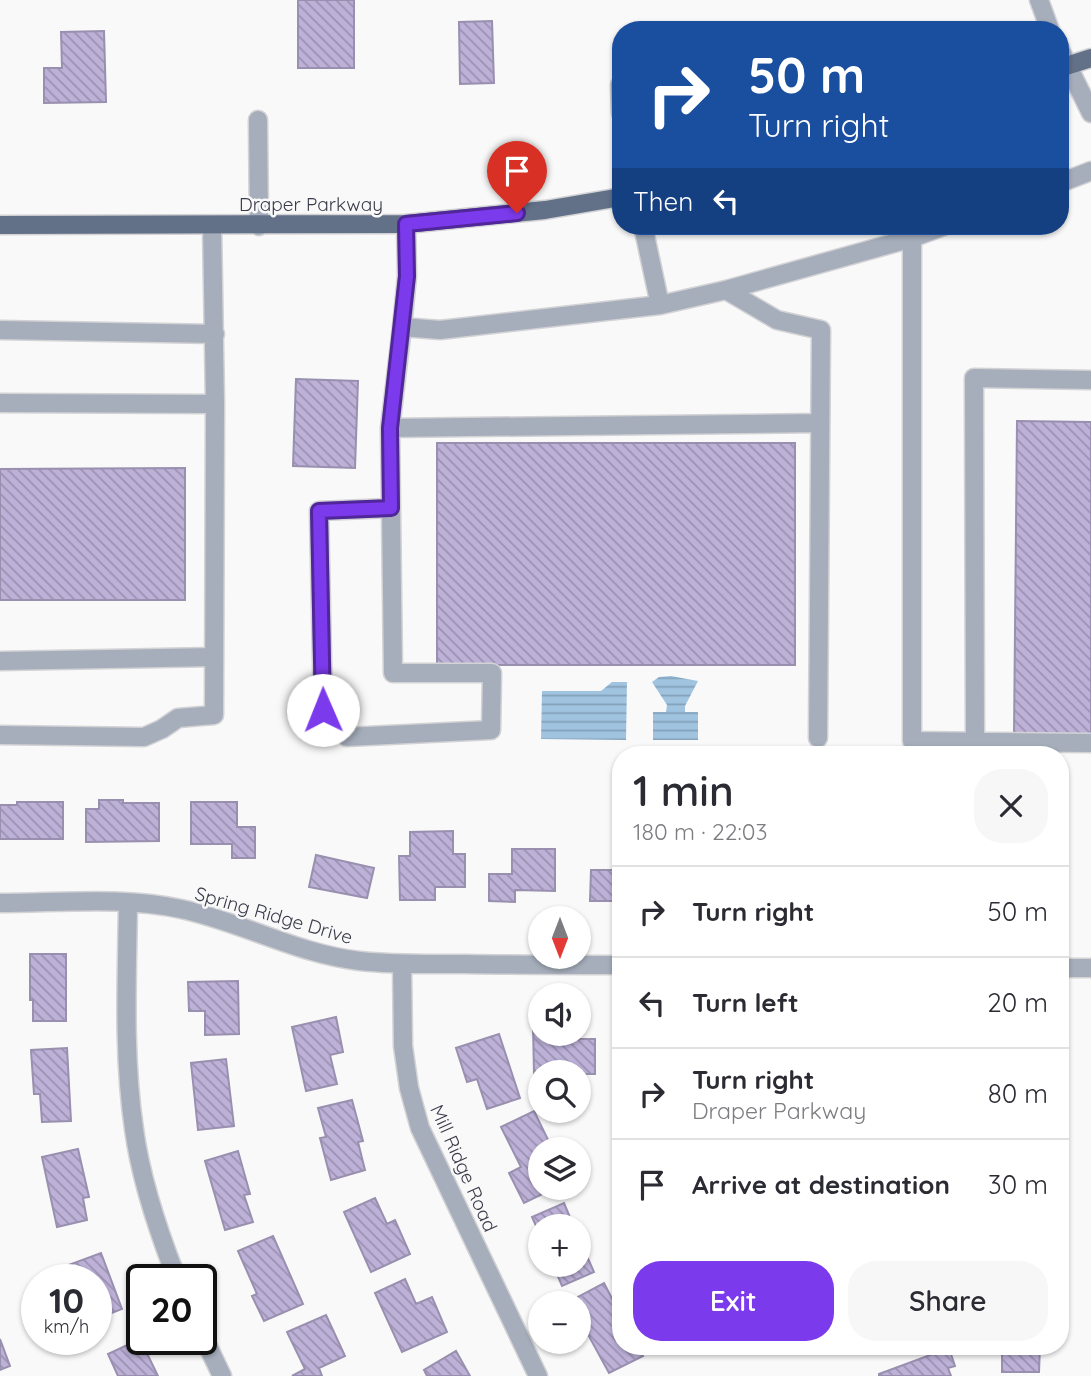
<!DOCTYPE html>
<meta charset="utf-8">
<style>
body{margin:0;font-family:Quicksand,sans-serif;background:#f7f7f7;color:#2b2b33;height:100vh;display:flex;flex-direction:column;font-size:26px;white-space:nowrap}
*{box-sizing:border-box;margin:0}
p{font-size:23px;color:#7c7c81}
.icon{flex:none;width:38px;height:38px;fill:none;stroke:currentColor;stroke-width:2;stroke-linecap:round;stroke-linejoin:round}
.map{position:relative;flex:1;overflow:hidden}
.sheet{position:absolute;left:612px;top:746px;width:457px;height:609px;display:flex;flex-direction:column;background:#fff;border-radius:28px;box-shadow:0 2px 5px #0004}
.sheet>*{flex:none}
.hud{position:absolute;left:612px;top:21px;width:457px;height:214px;border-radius:28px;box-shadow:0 2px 5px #0004;background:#1a4fa0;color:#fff;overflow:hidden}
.needle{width:46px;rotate:180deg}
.controls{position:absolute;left:528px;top:906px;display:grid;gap:14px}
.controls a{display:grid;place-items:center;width:63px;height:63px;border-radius:50%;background:#fff;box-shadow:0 2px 5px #0004;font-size:35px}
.speed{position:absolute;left:21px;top:1264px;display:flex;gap:14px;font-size:35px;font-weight:700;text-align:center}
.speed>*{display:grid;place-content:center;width:91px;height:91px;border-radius:50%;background:#fff;box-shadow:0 2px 5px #0004;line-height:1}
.speed small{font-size:18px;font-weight:400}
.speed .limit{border:4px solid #111;border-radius:10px;background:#fff;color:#111}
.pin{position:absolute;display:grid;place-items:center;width:60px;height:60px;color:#fff;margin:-72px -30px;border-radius:50% 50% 50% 0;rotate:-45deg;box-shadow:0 0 7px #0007}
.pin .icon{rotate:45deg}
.me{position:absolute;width:77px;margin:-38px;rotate:359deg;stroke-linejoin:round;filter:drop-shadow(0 0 5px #0008)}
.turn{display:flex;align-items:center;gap:24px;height:147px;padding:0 21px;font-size:32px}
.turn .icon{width:91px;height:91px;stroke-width:2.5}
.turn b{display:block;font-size:49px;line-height:60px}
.then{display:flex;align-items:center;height:66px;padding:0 21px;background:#0003;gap:14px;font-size:26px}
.round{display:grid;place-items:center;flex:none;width:74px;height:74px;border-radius:28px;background:#f7f7f7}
.overview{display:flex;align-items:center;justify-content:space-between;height:119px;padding:0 21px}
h1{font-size:42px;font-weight:600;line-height:52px}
.cta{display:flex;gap:14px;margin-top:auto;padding:14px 21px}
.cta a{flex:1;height:80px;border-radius:28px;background:#7c3aed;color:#fff;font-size:28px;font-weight:600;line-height:80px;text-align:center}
.cta a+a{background:#f7f7f7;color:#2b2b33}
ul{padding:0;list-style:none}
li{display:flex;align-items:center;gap:21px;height:91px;padding:0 21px;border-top:2px solid #e1e1e2}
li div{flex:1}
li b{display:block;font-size:26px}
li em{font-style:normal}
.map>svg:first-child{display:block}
</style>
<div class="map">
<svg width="1091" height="1376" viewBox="0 0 1091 1376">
<defs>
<pattern id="water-rules" width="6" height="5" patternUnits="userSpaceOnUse" patternTransform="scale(1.75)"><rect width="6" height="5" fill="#a0c4e0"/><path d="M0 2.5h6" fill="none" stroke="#83a0b8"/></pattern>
<pattern id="building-back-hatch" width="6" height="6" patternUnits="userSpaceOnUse" patternTransform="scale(1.75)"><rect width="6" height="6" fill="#bdb1d8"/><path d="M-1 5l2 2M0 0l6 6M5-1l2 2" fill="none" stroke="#9b91b1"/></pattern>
</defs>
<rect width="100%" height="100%" fill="#f9f9f9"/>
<path fill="url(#water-rules)" d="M 671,676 L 698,681 L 685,706 L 685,712 L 698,712 L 698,740 L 653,740 L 653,712 L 666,712 L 667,705 L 652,682 L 659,677 Z
M 612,682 L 627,682 L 626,740 L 541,739 L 542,691 L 601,691 Z"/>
<path fill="url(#building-back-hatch)" stroke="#998faf" stroke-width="2" d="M 298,0 L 354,0 L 354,68 L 298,68 Z
M 492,21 L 494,83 L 460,84 L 459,22 Z
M 104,31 L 106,102 L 44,103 L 44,68 L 62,68 L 61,32 Z
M 296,379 L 358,381 L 355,468 L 293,466 Z
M 1017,421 L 1091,422 L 1091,736 L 1014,736 Z
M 437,443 L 795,443 L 795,665 L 437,665 Z
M 185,468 L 185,600 L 0,600 L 0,469 Z
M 99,800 L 123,800 L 123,803 L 159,803 L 159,841 L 86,842 L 86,809 L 99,809 Z
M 17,802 L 63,802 L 63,839 L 0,839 L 0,805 L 17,805 Z
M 191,802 L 237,802 L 237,827 L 255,827 L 255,858 L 232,858 L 232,844 L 191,844 Z
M 453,831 L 453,854 L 465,854 L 465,887 L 435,887 L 435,900 L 400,900 L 399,856 L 410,856 L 410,832 Z
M 512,849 L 555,849 L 555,891 L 515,890 L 515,902 L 489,901 L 489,874 L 512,874 Z
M 316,855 L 374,868 L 367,898 L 309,887 Z
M 591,870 L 621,870 L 621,901 L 590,901 Z
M 30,954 L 66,954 L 66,1021 L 33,1021 L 33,1000 L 30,1000 Z
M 238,981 L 239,1034 L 205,1035 L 205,1011 L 189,1011 L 188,982 Z
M 336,1017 L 343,1052 L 330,1055 L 337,1084 L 306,1091 L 292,1027 Z
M 533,1025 L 541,1025 L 541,1034 L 563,1034 L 563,1039 L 595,1039 L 595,1074 L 534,1074 Z
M 499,1034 L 520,1098 L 487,1109 L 477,1079 L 467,1082 L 456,1048 Z
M 67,1048 L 71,1121 L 42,1122 L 40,1094 L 34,1094 L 31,1050 Z
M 226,1059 L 234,1126 L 198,1130 L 191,1063 Z
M 352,1100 L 363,1141 L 358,1142 L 365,1170 L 331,1180 L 320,1138 L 326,1137 L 318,1108 Z
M 534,1111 L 553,1150 L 541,1150 L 541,1188 L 555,1188 L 524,1203 L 509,1173 L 521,1167 L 501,1127 Z
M 78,1149 L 89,1197 L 83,1198 L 87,1220 L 57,1227 L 42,1157 Z
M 238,1151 L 250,1194 L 244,1195 L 253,1222 L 225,1230 L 205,1161 Z
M 375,1198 L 387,1224 L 395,1220 L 410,1254 L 371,1272 L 344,1212 Z
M 564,1203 L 574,1227 L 541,1227 L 541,1237 L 532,1217 Z
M 273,1236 L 303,1304 L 264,1321 L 252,1296 L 257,1294 L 238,1251 Z
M 579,1238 L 594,1272 L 562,1286 L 553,1265 L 579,1265 Z
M 101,1253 L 122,1309 L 96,1319 L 96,1279 L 67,1279 L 63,1267 Z
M 405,1279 L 416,1304 L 432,1297 L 447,1332 L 402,1352 L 375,1293 Z
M 604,1283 L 621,1316 L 621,1346 L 637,1346 L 643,1356 L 609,1373 L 579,1318 L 579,1304 L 572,1304 L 570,1301 Z
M 326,1315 L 345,1356 L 319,1368 L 322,1376 L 292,1376 L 305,1369 L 287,1332 Z
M 0,1339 L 10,1366 L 0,1370 Z
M 140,1339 L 158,1376 L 118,1376 L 108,1354 Z
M 1002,1346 L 1040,1346 L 1039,1372 L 1002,1372 Z
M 949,1348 L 955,1366 L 948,1368 L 951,1376 L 879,1376 L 879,1374 Z
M 456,1351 L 470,1376 L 427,1376 L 424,1370 Z"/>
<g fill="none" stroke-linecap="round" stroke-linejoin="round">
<defs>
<path id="minor" d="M 1039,0 L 1050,30
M 1060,50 L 1091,113
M 620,85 L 621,113
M 258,120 L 259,226
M 1060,183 L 1091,171
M 406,224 L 407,276 L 402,327 L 440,330 L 660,305
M 643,226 L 660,305 L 726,290 L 912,238
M 944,226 L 912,238 L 912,741 L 1091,743
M 726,290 L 777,320 L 821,330 L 818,738
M 0,330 L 215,334
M 0,403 L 215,404
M 390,428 L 402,327
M 391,508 L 319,511 L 323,710 L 347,737 L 491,730 L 492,673 L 393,673 L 390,428 L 820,423
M 0,661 L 214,657
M 0,735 L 144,737 L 162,729 L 178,718 L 214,715 L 215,404 L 212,226
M 975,741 L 974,378 L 1091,380
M 0,903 C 59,903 123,896 181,909 C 242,922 297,954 360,961 C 395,965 431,964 466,964 C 518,965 570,965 621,965
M 128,903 C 127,978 123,1055 134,1129 C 141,1181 158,1231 177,1279
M 402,964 L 403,1046 L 409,1088 L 420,1128 L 538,1376
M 1060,968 L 1091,968
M 201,1332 L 222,1376"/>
<path id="major" d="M 1060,68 L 1091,58
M 0,225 L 406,224 L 545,210 L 621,197"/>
</defs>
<use href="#minor" stroke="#d3d3d6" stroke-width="21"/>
<use href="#major" stroke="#d3d3d6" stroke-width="21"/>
<use href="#minor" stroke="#a6aebc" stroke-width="18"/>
<use href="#major" stroke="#627088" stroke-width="18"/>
</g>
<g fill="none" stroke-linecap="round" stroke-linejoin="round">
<defs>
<path id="route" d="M 323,710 L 319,511 L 391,508 L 390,428 L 407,276 L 406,224 L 517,213"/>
</defs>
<use href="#route" stroke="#51269a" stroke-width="18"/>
<use href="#route" stroke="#7c3aed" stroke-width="12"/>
</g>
<g text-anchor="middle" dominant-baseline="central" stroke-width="5" stroke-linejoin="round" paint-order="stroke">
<g font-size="19" fill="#3a3b49" stroke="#f9f9f9">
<text x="311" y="204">Draper Parkway</text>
<text transform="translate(274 915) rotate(16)">Spring Ridge Drive</text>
<text transform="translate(464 1168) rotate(66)">Mill Ridge Road</text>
</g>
</g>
</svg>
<div class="controls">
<a><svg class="needle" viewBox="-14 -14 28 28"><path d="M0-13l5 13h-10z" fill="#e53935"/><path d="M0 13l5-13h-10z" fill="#7c7c81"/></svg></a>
<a><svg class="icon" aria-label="sound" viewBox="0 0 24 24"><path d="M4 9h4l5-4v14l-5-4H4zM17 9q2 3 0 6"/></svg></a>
<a><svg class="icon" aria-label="search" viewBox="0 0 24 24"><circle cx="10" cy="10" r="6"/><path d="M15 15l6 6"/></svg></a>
<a><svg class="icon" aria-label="layers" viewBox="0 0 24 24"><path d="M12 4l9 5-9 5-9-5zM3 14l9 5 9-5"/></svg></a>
<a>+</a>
<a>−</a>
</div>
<div class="speed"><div>10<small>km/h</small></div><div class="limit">20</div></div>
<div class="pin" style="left:517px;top:213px;background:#d93025"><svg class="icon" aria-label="arrive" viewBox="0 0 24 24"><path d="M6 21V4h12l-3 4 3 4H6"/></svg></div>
<svg class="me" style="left:323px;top:710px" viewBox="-20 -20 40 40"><circle r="19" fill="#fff"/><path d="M0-13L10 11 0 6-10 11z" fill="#7c3aed"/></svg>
<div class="hud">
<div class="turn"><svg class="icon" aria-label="right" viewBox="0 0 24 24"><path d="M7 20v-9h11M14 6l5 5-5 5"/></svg><div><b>50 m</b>Turn right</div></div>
<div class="then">Then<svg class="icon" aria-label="left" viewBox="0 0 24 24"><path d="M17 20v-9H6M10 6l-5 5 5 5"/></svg></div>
</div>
<section class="sheet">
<div class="overview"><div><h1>1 min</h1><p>180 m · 22:03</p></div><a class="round"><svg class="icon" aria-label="close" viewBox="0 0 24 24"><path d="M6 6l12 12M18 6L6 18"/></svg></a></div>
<ul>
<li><svg class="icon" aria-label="right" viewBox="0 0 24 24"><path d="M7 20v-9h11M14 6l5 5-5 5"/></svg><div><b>Turn right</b></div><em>50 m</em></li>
<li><svg class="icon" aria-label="left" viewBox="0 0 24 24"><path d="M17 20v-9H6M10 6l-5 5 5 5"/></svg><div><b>Turn left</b></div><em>20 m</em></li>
<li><svg class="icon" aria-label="right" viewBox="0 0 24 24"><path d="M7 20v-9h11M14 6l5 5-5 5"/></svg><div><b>Turn right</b><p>Draper Parkway</p></div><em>80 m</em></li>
<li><svg class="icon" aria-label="arrive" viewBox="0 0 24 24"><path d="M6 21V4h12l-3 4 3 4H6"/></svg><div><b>Arrive at destination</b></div><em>30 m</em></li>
</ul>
<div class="cta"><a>Exit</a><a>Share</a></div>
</section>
</div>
